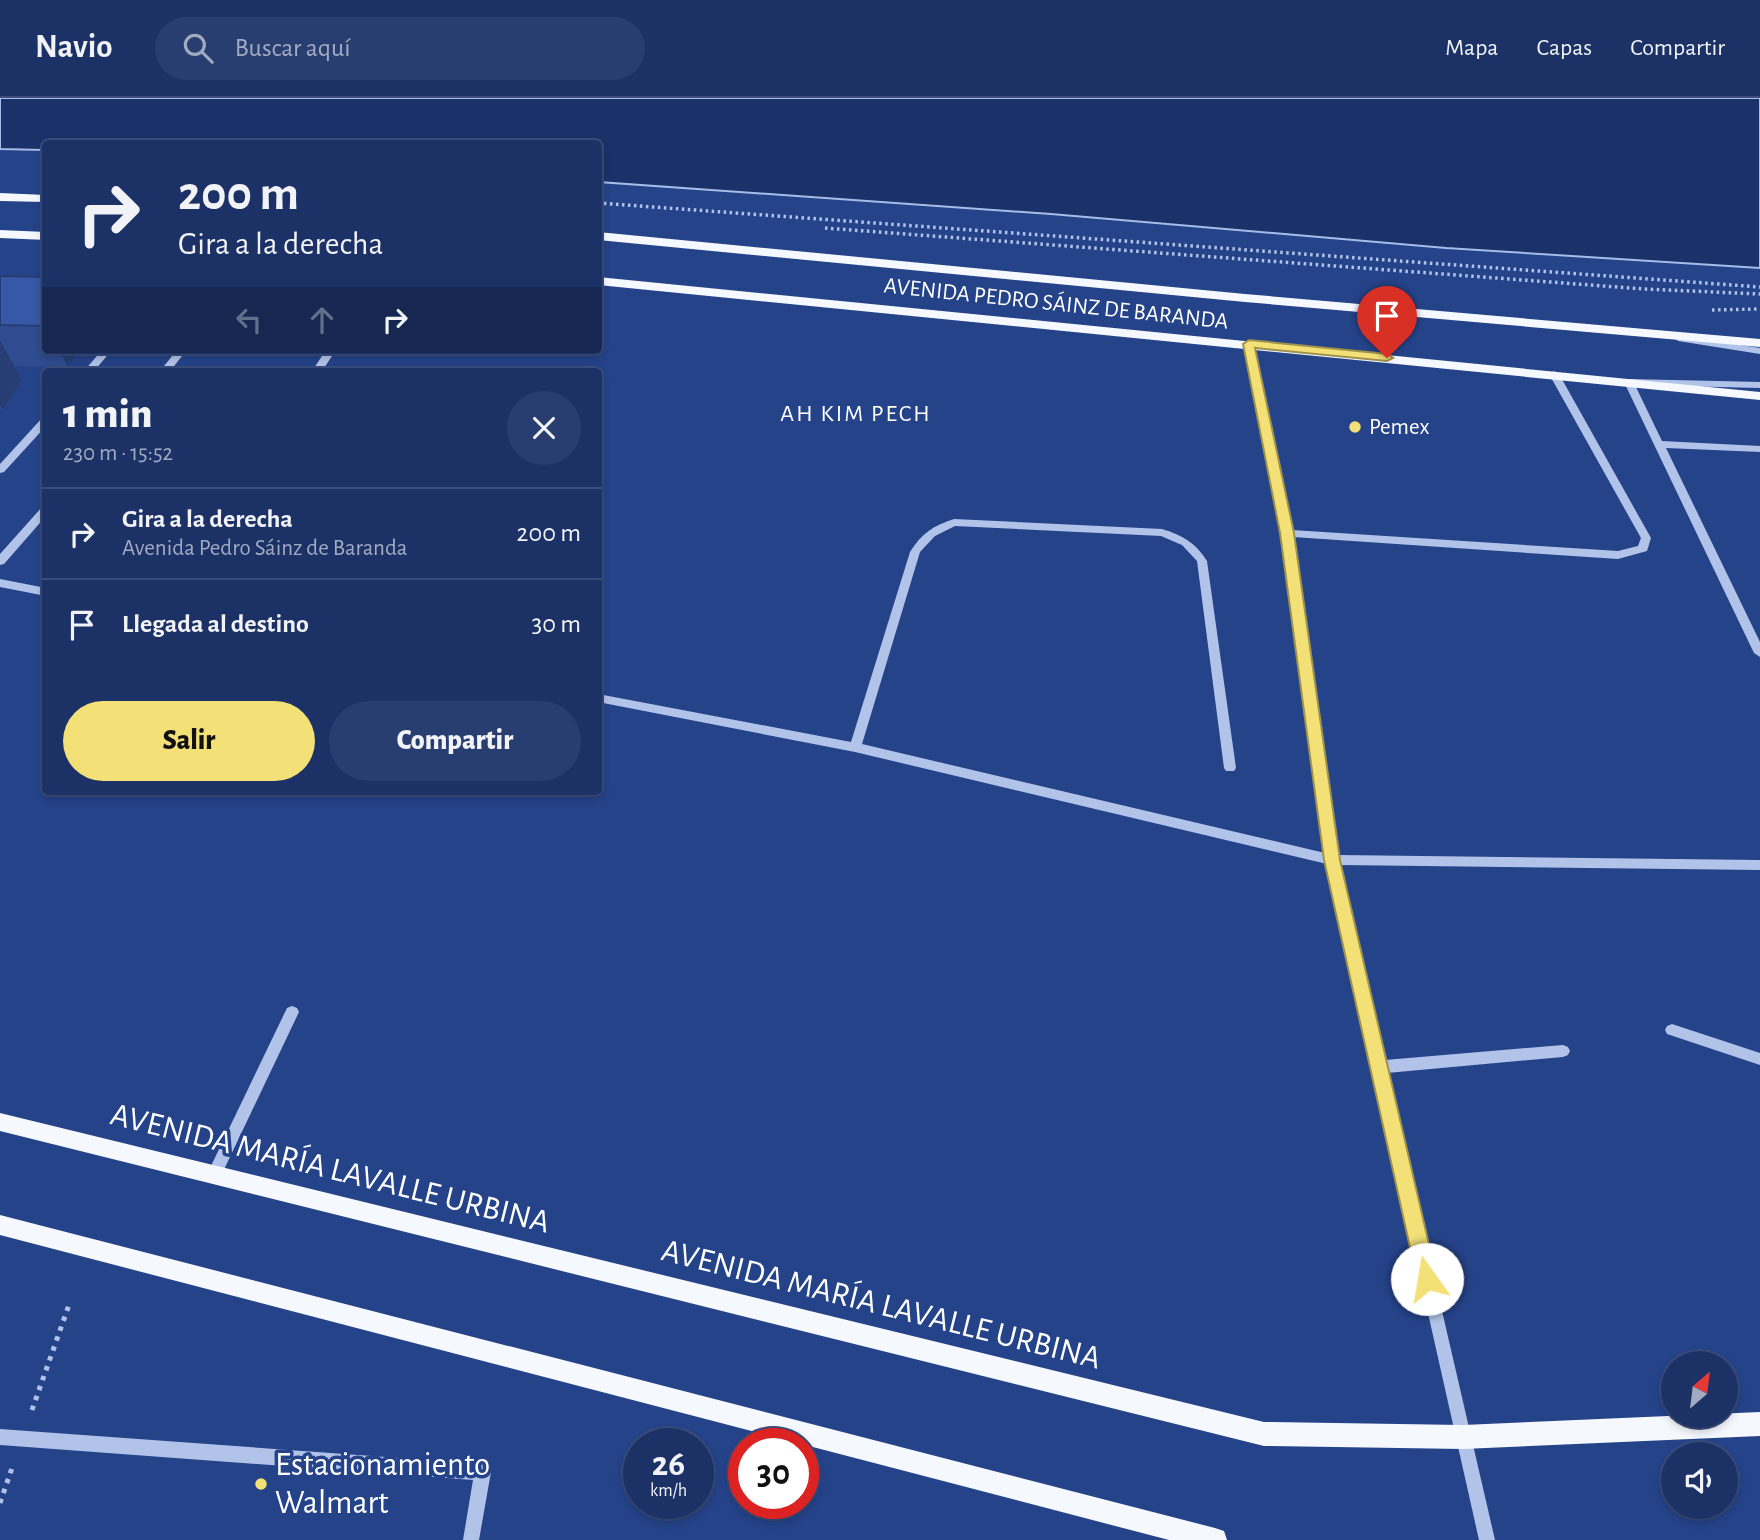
<!DOCTYPE html>
<html lang="es">
<meta charset="utf-8">
<style>
body{margin:0;font-family:"Alegreya Sans",sans-serif;background:#293e70;color:#f1f3f6;height:100vh;display:flex;flex-direction:column;font-size:26px;white-space:nowrap}
*{box-sizing:border-box;margin:0}
p{font-size:23px;color:#a0aac0}
.icon{flex:none;width:38px;height:38px;fill:none;stroke:currentColor;stroke-width:2;stroke-linecap:round;stroke-linejoin:round}
.map{position:relative;flex:1;overflow:hidden}
.drawer{position:absolute;left:42px;top:270px;width:560px;height:427px;display:flex;flex-direction:column;background:#1c3267;border-radius:7px;box-shadow:0 4px 10px #0003,0 0 0 2px #3a4d7b}
.drawer>*{flex:none}
.hud{position:absolute;left:42px;top:42px;width:560px;height:214px;border-radius:7px;box-shadow:0 4px 10px #0003,0 0 0 2px #3a4d7b;background:#1c3267;color:#f1f3f6;overflow:hidden}
.needle{width:46px;rotate:28deg}
.fabs{position:absolute;left:1661px;top:1253px;display:grid;gap:14px}
.fabs a{display:grid;place-items:center;width:77px;height:77px;border-radius:50%;background:#1c3267;box-shadow:0 4px 10px #0003,0 0 0 2px #3a4d7b;font-size:35px}
.speed{position:absolute;left:623px;top:1330px;display:flex;gap:14px;font-size:35px;font-weight:700;text-align:center}
.speed>*{display:grid;place-content:center;width:91px;height:91px;border-radius:50%;background:#1c3267;box-shadow:0 4px 10px #0003,0 0 0 2px #3a4d7b;line-height:1}
.speed small{font-size:18px;font-weight:400}
.speed .limit{border:10px solid #d22;background:#fff;color:#111}
.pin{position:absolute;display:grid;place-items:center;width:60px;height:60px;color:#fff;margin:-72px -30px;border-radius:50% 50% 50% 0;rotate:-45deg;box-shadow:0 0 7px #0007}
.pin .icon{rotate:45deg}
.me{position:absolute;width:77px;margin:-38px;rotate:347deg;stroke-linejoin:round;filter:drop-shadow(0 0 5px #0008)}
.turn{display:flex;align-items:center;gap:24px;height:147px;padding:0 21px;font-size:32px}
.turn .icon{width:91px;height:91px;stroke-width:2.5}
.turn b{display:block;font-size:49px;line-height:60px}
.lanes{display:flex;align-items:center;height:66px;padding:0 21px;background:#0003;justify-content:center;gap:35px;direction:ltr}
.lanes .off{opacity:.35}
.round{display:grid;place-items:center;flex:none;width:74px;height:74px;border-radius:37px;background:#293e70}
.summary{display:flex;align-items:center;justify-content:space-between;height:119px;padding:0 21px}
h1{font-size:42px;font-weight:800;line-height:52px}
.primary-button{display:flex;gap:14px;margin-top:auto;padding:14px 21px}
.primary-button a{flex:1;height:80px;border-radius:42px;background:#f3e077;color:#111;font-size:28px;font-weight:800;line-height:80px;text-align:center}
.primary-button a+a{background:#293e70;color:#f1f3f6}
ul{padding:0;list-style:none}
li{display:flex;align-items:center;gap:21px;height:91px;padding:0 21px;border-top:2px solid #3a4d7b}
li div{flex:1}
li b{display:block;font-size:26px}
li em{font-style:normal}
header{display:flex;align-items:center;gap:42px;box-sizing:border-box;height:98px;padding:0 35px;background:#1c3267;border-bottom:2px solid #3a4d7b}
header strong{font-size:33px}
nav{display:flex;gap:38px;margin-inline-start:auto;font-size:24px}
.search{width:490px;height:63px;background:#293e70;display:flex;align-items:center;gap:18px;box-sizing:border-box;padding:0 24px;border-radius:38px;color:#a0aac0;font-size:26px}
.map>svg:first-child{display:block}
</style>
<header>
<strong>Navio</strong>
<div class="search"><svg class="icon" aria-label="search" viewBox="0 0 24 24"><circle cx="10" cy="10" r="6"/><path d="M15 15l6 6"/></svg>Buscar aquí</div>
<nav><a>Mapa</a><a>Capas</a><a>Compartir</a></nav>
</header>
<div class="map">
<svg width="1760" height="1442" viewBox="0 0 1760 1442">
<rect width="100%" height="100%" fill="#254389"/>
<path fill="#1a3169" stroke="#a6bdea" stroke-width="2" d="M 0,0 L 1760,0 L 1760,170 L 1446,150 L 1051,116 L 599,84 L 598,46 L 46,46 L 45,52 L 0,51 Z"/>
<g fill="none" stroke-linecap="round" stroke-linejoin="round">
<path stroke="#b2c3e9" stroke-width="3.5" stroke-dasharray="2.5 3.5" stroke-linecap="butt" d="M 598,105 L 1760,189
M 825,130 L 1644,191 L 1760,196
M 1712,212 L 1760,211"/>
<path stroke="#b2c3e9" stroke-width="5" stroke-dasharray="4.5 6" stroke-linecap="butt" d="M 32,1312 L 70,1204
M 0,1405 L 12,1370"/>
<path fill="#b2c3e9" fill-rule="evenodd" d="M 1681,238 L 1760,250 L 1760,256 L 1678,243 L 1676,241 Z
M 1249,243 L 1254,246 L 1292,432 L 1618,453 L 1638,448 L 1641,440 L 1549,276 L 1554,273 L 1559,276 L 1651,440 L 1647,453 L 1618,461 L 1293,439 L 1338,757 L 1760,762 L 1760,772 L 1339,767 L 1385,962 L 1563,947 L 1568,949 L 1570,953 L 1568,957 L 1563,959 L 1387,975 L 1495,1442 L 1479,1442 L 1327,766 L 855,654 L 598,604 L 598,596 L 851,644 L 910,454 C 921,436 934,427 954,421 L 1162,431 C 1182,437 1196,445 1207,463 L 1236,670 L 1234,673 L 1226,673 L 1224,670 L 1197,463 L 1182,447 L 1161,438 L 955,428 L 935,438 L 920,454 L 862,646 L 1325,755 L 1282,435 L 1244,246 Z
M 102,252 L 112,252 L 94,273 L 84,273 Z
M 177,252 L 187,252 L 170,273 L 160,273 Z
M 326,252 L 336,252 L 322,273 L 312,273 Z
M 1629,281 L 1760,284 L 1760,290 L 1635,287 L 1662,343 L 1760,348 L 1760,354 L 1666,350 L 1760,544 L 1760,559 L 1754,555 L 1624,284 Z
M 46,318 L 46,328 L 4,374 L 0,375 L 0,366 L 43,319 Z
M 46,408 L 46,418 L 4,466 L 0,467 L 0,456 L 42,409 Z
M 0,481 L 46,490 L 46,498 L 0,489 Z
M 292,908 L 297,910 L 299,914 L 219,1082 L 214,1084 L 209,1082 L 207,1077 L 209,1072 L 287,910 Z
M 1672,926 L 1760,955 L 1760,967 L 1667,936 L 1665,932 L 1667,928 Z
M 0,1331 L 483,1366 L 489,1368 L 491,1374 L 479,1442 L 463,1442 L 473,1382 L 0,1347 Z"/>
<path fill="#f5f8fe" fill-rule="evenodd" d="M 0,95 L 46,97 L 46,104 L 0,103 Z
M 0,132 L 46,134 L 46,142 L 0,140 Z
M 598,134 L 1245,196 L 1760,241 L 1760,249 L 1245,204 L 598,142 Z
M 598,179 L 1760,294 L 1760,302 L 598,187 Z
M 0,1015 L 1264,1324 L 1463,1327 L 1760,1314 L 1760,1338 L 1463,1351 L 1264,1348 L 0,1033 Z
M 0,1117 L 1215,1430 L 1224,1433 L 1227,1442 L 1169,1442 L 0,1137 Z"/>
</g>
<path fill="#2e4c8f" d="M 0,178 L 46,179 L 46,252 L 79,252 L 68,269 L 15,268 L 22,282 L 3,312 L 0,312 Z"/>
<path fill="#263e74" d="M 0,242 L 22,282 L 3,312 L 0,307 Z
M 59,252 L 79,252 L 68,269 Z"/>
<path fill="#3658a6" stroke="#263e74" stroke-width="2" d="M 0,178 L 46,179 L 46,228 L 0,227 Z"/>
<path fill="#f3e077" stroke="#9e924d" stroke-width="2" d="M 1249,242 L 1387,256 L 1393,260 L 1387,263 L 1255,250 L 1294,435 L 1340,762 L 1437,1181 L 1434,1188 L 1427,1190 L 1420,1188 L 1417,1181 L 1324,762 L 1280,435 L 1243,246 Z"/>
<g fill="#f3e077" stroke="#254389" stroke-width="2.5">
<circle cx="1355" cy="329" r="7"/>
<circle cx="261" cy="1386" r="7"/>
</g>
<g text-anchor="middle" dominant-baseline="central" stroke-width="7" stroke-linejoin="round" paint-order="stroke">
<g font-size="23" fill="#fff" stroke="#254389">
<text transform="translate(1056 206) rotate(6)">AVENIDA PEDRO SÁINZ DE BARANDA</text>
</g>
<g font-size="23" fill="#fff" stroke="#254389" text-anchor="start">
<text x="1369" y="329">Pemex</text>
</g>
<g font-size="24" letter-spacing="2" fill="#fff" stroke="#254389">
<text x="856" y="316">AH KIM PECH</text>
</g>
<g font-size="33" fill="#fff" stroke="#254389">
<text transform="translate(330 1071) rotate(14)">AVENIDA MARÍA LAVALLE URBINA</text>
<text transform="translate(881 1207) rotate(14)">AVENIDA MARÍA LAVALLE URBINA</text>
</g>
<g font-size="33" fill="#fff" stroke="#254389" text-anchor="start">
<text x="275" y="1367">Estacionamiento<tspan x="275" dy="38">Walmart</tspan></text>
</g>
</g>
</svg>
<div class="fabs">
<a><svg class="needle" viewBox="-14 -14 28 28"><path d="M0-13l5 13h-10z" fill="#e53935"/><path d="M0 13l5-13h-10z" fill="#a0aac0"/></svg></a>
<a><svg class="icon" aria-label="sound" viewBox="0 0 24 24"><path d="M4 9h4l5-4v14l-5-4H4zM17 9q2 3 0 6"/></svg></a>
</div>
<div class="speed"><div>26<small>km/h</small></div><div class="limit">30</div></div>
<div class="pin" style="left:1387px;top:260px;background:#d93025"><svg class="icon" aria-label="arrive" viewBox="0 0 24 24"><path d="M6 21V4h12l-3 4 3 4H6"/></svg></div>
<svg class="me" style="left:1427px;top:1181px" viewBox="-20 -20 40 40"><circle r="19" fill="#fff"/><path d="M0-13L10 11 0 6-10 11z" fill="#f3e077"/></svg>
<div class="hud">
<div class="turn"><svg class="icon" aria-label="right" viewBox="0 0 24 24"><path d="M7 20v-9h11M14 6l5 5-5 5"/></svg><div><b>200 m</b>Gira a la derecha</div></div>
<div class="lanes"><svg class="icon off" aria-label="left" viewBox="0 0 24 24"><path d="M17 20v-9H6M10 6l-5 5 5 5"/></svg><svg class="icon off" aria-label="ahead" viewBox="0 0 24 24"><path d="M12 20V5M6 11l6-6 6 6"/></svg><svg class="icon" aria-label="right" viewBox="0 0 24 24"><path d="M7 20v-9h11M14 6l5 5-5 5"/></svg></div>
</div>
<section class="drawer">
<div class="summary"><div><h1>1 min</h1><p>230 m · 15:52</p></div><a class="round"><svg class="icon" aria-label="close" viewBox="0 0 24 24"><path d="M6 6l12 12M18 6L6 18"/></svg></a></div>
<ul>
<li><svg class="icon" aria-label="right" viewBox="0 0 24 24"><path d="M7 20v-9h11M14 6l5 5-5 5"/></svg><div><b>Gira a la derecha</b><p>Avenida Pedro Sáinz de Baranda</p></div><em>200 m</em></li>
<li><svg class="icon" aria-label="arrive" viewBox="0 0 24 24"><path d="M6 21V4h12l-3 4 3 4H6"/></svg><div><b>Llegada al destino</b></div><em>30 m</em></li>
</ul>
<div class="primary-button"><a>Salir</a><a>Compartir</a></div>
</section>
</div>
